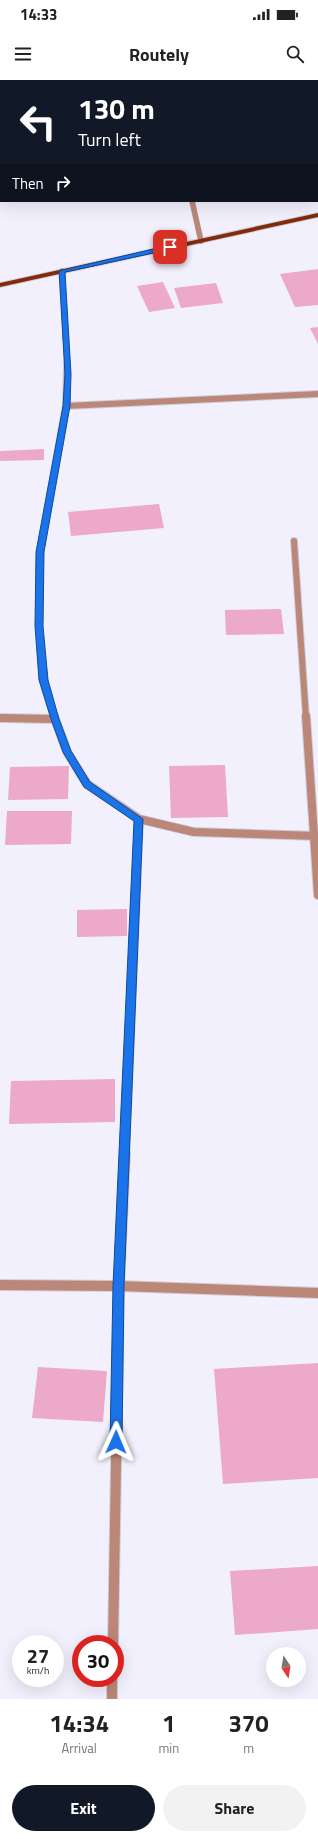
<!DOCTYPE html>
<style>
body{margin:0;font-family:"Titillium Web",sans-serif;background:#f2f2f2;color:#222;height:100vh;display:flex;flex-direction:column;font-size:15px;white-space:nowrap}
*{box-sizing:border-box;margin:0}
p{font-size:13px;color:#767676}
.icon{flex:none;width:22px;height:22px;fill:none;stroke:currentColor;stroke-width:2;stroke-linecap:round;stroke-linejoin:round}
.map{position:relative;height:1619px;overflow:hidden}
.sheet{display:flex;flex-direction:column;background:#fff;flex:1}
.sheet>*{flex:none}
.top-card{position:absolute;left:0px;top:0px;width:318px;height:122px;box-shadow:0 4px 16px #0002;background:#111827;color:#fff;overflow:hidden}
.needle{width:26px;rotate:168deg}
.controls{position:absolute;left:266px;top:1567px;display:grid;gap:8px}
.controls a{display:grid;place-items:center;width:40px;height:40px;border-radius:50%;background:#fff;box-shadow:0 4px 16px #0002;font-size:20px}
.speed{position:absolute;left:12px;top:1555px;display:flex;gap:8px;font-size:20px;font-weight:700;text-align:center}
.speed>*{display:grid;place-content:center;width:52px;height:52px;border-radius:50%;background:#fff;box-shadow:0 4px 16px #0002;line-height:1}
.speed small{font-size:10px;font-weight:400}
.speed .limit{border:6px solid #d22;background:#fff;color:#111}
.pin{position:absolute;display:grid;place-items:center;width:34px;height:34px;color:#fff;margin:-17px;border-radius:8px;box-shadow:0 2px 6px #0006}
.me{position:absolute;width:44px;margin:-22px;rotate:1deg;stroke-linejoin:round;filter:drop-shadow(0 0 3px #0008)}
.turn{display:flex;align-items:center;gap:14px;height:84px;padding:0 12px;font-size:18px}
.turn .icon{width:52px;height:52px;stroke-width:2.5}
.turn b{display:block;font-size:28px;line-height:34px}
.then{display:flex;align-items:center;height:38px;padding:0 12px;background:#0003;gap:8px;font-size:15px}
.eta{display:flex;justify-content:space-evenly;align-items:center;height:68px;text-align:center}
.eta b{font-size:24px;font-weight:700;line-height:28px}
.cta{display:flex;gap:8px;margin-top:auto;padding:8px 12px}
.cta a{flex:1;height:46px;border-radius:24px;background:#111827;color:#fff;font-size:16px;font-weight:700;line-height:46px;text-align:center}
.cta a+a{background:#f2f2f2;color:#222}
.status{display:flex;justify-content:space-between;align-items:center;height:28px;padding:0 20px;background:#fff;direction:ltr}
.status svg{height:11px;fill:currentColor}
header{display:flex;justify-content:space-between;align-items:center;height:52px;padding:0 12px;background:#fff;font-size:18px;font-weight:700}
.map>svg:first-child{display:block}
</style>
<div class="status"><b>14:33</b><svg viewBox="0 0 49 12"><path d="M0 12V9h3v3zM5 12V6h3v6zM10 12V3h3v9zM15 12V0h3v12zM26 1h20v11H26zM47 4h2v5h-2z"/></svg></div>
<header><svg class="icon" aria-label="menu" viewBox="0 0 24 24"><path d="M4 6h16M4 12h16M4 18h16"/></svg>Routely<svg class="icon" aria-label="search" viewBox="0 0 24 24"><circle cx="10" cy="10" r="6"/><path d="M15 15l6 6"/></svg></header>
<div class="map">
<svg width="318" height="1619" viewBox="0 0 318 1619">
<rect width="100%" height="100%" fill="#f2f0fc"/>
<path fill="#eca9ca" d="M 318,189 L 318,225 L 295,227 L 280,194 Z
M 163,202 L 175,228 L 149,232 L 137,206 Z
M 216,203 L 223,223 L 181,228 L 174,208 Z
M 318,247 L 318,264 L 310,248 Z
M 44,369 L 44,380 L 0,381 L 0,371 Z
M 159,424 L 164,448 L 71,456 L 68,432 Z
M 281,529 L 284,554 L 226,555 L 225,530 Z
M 225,685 L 228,737 L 171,738 L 169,686 Z
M 69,686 L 68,719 L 8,720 L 10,687 Z
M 7,731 L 72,731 L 71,764 L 5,765 Z
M 127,829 L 127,856 L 77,857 L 77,830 Z
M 115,999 L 115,1042 L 9,1044 L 11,1001 Z
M 318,1283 L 318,1398 L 223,1404 L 214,1289 Z
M 38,1287 L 107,1291 L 103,1342 L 32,1338 Z
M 318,1486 L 318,1549 L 235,1555 L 230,1491 Z"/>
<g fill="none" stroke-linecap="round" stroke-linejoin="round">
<defs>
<path id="service" d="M 192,121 L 201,161"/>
<path id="minor-far3" d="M 62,191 L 67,284"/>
<path id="minor-far2" d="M 66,326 L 318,314
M 294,461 L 306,637
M 54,637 L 43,600 L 39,546 L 40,472 L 66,326 L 67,283"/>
<path id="minor-far1" d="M 54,636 L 67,672 L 87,704 L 139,739 L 194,752 L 318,756
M 306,636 L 318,815
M 0,638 L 55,639
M 125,1075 L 139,739"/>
<path id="minor" d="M 0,1205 L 119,1206 L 318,1213
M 113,1564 L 119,1206 L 125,1074
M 112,1598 L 112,1619"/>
<path id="primary" d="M 318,133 L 318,137 L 0,207 L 0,203 Z"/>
</defs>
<use href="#service" stroke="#d0ced9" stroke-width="6"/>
<use href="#minor-far3" stroke="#d0ced9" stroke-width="6"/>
<use href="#minor-far2" stroke="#d0ced9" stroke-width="8"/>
<use href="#minor-far1" stroke="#d0ced9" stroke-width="10"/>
<use href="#minor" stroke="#d0ced9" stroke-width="12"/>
<use href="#primary" stroke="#d0ced9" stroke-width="2"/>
<use href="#service" stroke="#ba8778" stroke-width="5.5"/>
<use href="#minor-far3" stroke="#ba8778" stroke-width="5.5"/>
<use href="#minor-far2" stroke="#ba8778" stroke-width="6"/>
<use href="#minor-far1" stroke="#ba8778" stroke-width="8"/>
<use href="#minor" stroke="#ba8778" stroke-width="10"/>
<use href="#primary" fill="#812a0c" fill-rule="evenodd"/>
</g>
<path fill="#1a73e8" stroke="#114b97" d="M 170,165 L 172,166 L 172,169 L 65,192 L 71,294 L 70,326 L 44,472 L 43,546 L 48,600 L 59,639 L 71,671 L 90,702 L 143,739 L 124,1206 L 122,1362 L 120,1366 L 116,1367 L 112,1366 L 110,1362 L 113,1206 L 134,741 L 84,707 L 63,672 L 51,639 L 39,600 L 35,546 L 36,472 L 63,326 L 65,294 L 59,191 Z"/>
</svg>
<div class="controls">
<a><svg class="needle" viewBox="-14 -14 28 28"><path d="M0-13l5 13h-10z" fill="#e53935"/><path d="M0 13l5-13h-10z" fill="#767676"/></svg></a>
</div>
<div class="speed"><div>27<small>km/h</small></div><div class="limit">30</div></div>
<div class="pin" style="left:170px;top:167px;background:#d93025"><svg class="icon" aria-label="arrive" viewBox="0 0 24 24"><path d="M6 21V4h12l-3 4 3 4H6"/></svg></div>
<svg class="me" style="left:116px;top:1362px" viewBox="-20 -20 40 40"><path d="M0-17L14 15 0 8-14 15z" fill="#1a73e8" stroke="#fff" stroke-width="4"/></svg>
<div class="top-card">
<div class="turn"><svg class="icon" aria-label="left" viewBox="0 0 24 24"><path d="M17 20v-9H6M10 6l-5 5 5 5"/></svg><div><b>130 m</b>Turn left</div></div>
<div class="then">Then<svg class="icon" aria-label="right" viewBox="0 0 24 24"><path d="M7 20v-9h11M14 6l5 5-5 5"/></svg></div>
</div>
</div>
<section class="sheet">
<div class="eta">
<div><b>14:34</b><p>Arrival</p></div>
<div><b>1</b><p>min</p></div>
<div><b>370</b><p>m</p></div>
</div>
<div class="cta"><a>Exit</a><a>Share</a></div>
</section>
